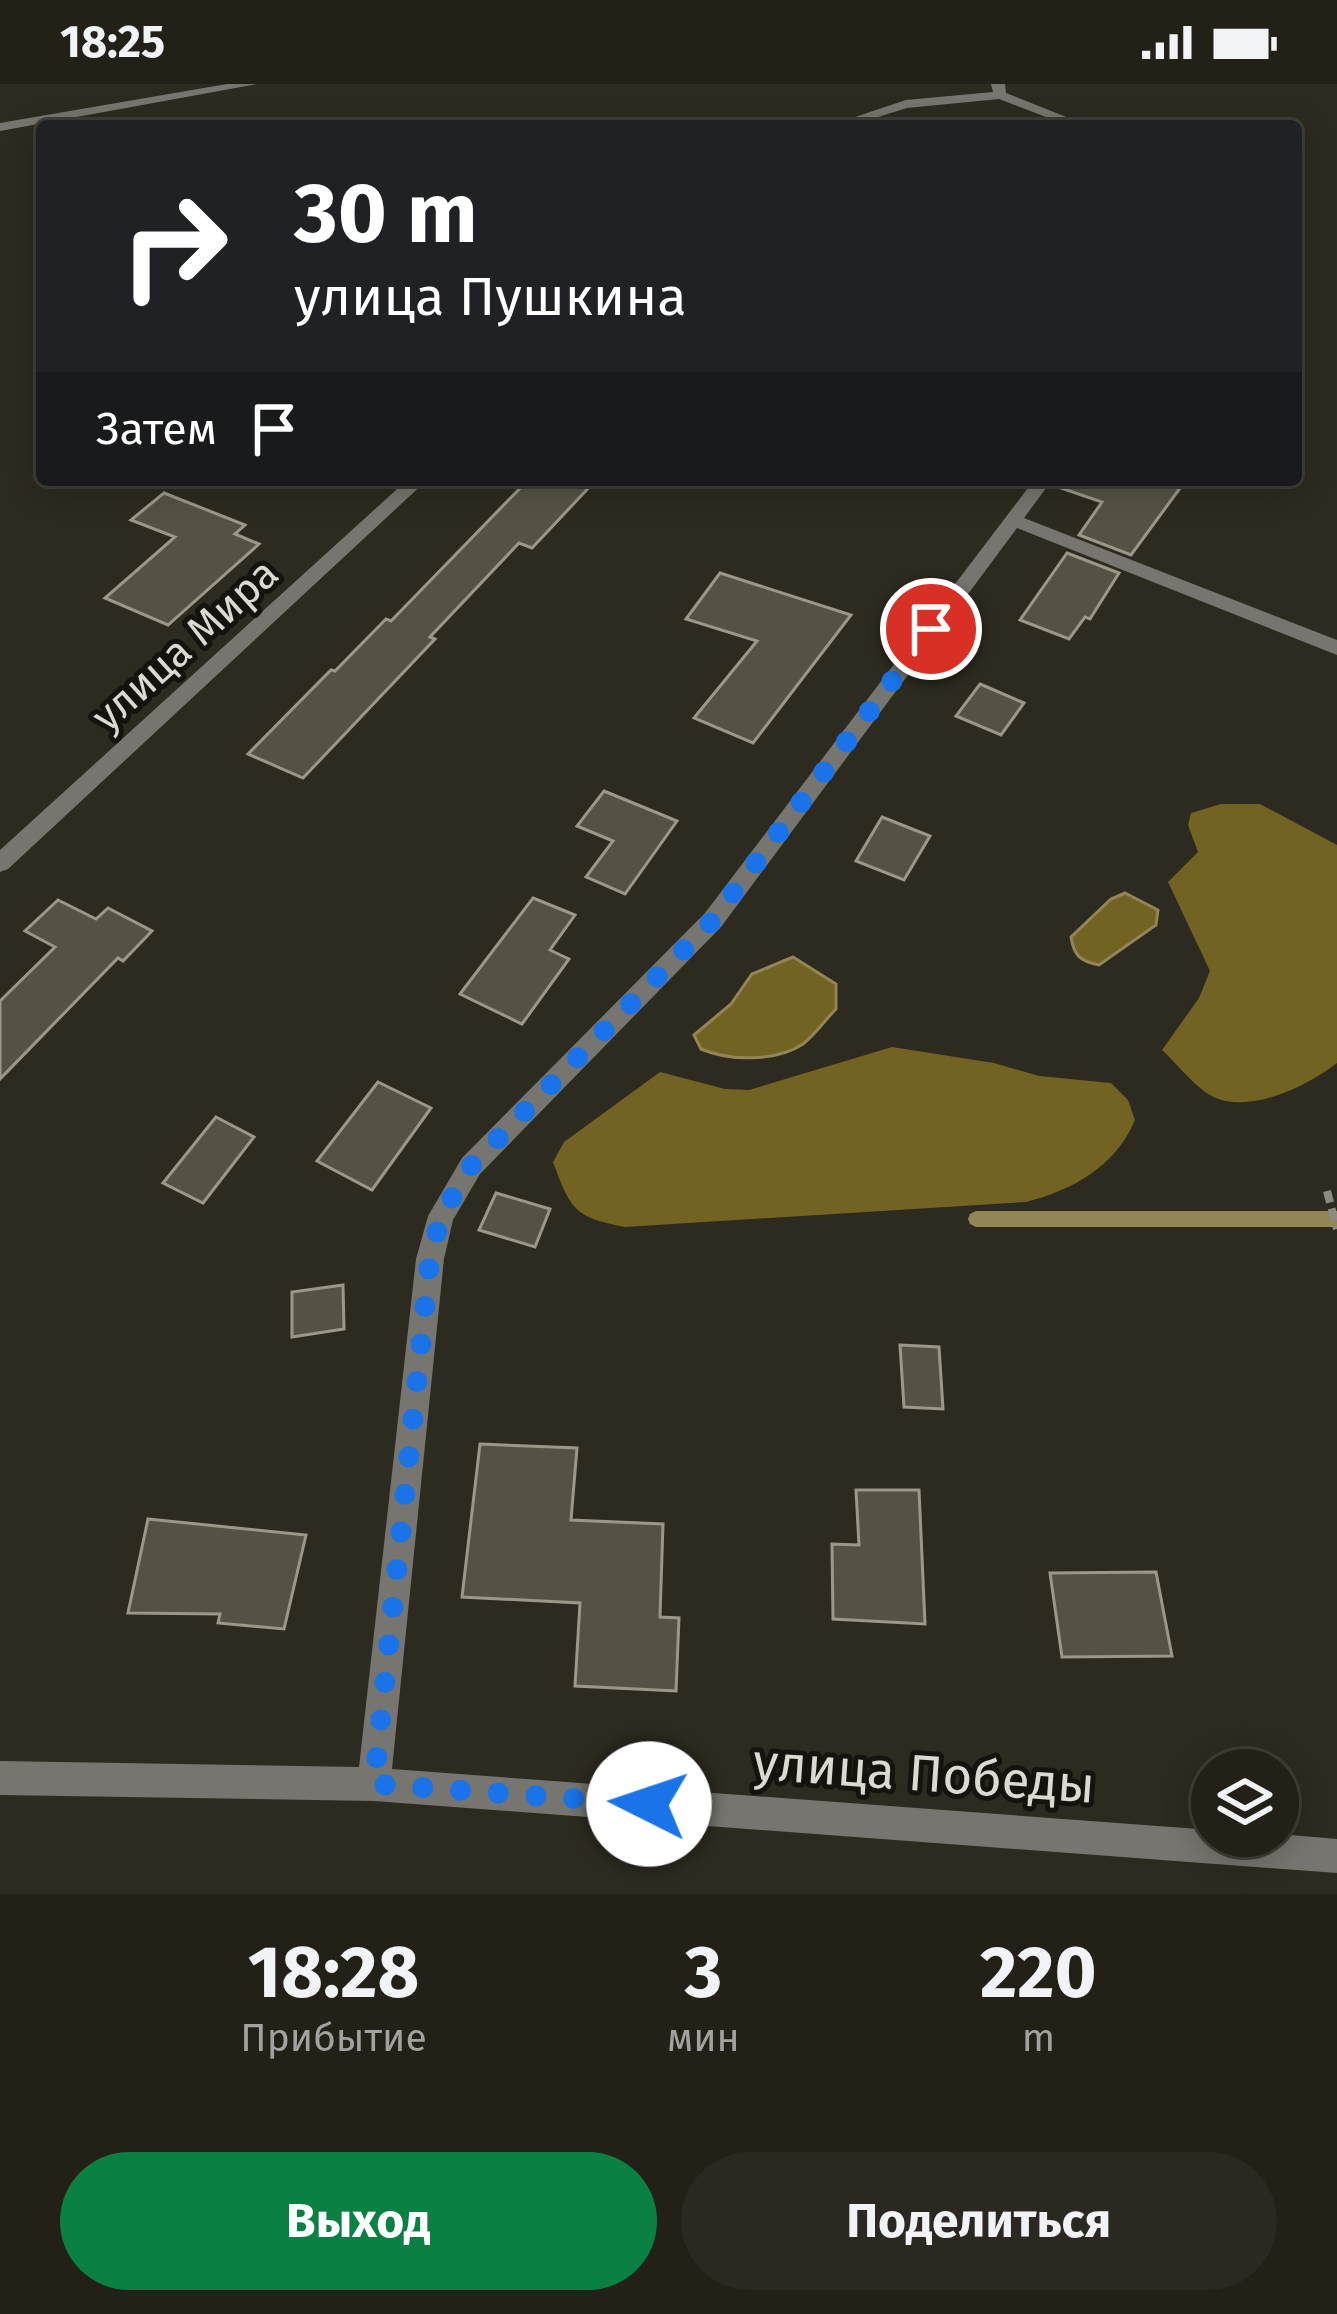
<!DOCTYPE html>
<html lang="ru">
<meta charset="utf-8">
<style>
body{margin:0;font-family:"Fira Sans",sans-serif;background:#2a2820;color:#f1f3f6;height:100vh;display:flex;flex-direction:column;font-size:45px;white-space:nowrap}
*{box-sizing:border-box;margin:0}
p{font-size:39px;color:#a2a3a1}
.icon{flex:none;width:66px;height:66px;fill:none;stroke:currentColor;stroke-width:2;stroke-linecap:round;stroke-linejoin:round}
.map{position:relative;height:1810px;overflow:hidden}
.details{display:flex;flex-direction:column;background:#222017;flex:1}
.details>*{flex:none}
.hud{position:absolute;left:36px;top:36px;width:1266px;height:366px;border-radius:12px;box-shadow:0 6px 30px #0003,0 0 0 3px #3f3e36;background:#202124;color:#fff;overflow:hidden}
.tools{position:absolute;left:1191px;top:1665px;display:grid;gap:24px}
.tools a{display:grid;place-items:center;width:108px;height:108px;border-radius:50%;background:#222017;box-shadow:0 6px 30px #0003,0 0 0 3px #3f3e36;font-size:60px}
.pin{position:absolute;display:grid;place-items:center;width:102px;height:102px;color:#fff;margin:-51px;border:6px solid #fff;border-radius:50%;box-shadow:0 3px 12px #0007}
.me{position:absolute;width:132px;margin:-66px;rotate:274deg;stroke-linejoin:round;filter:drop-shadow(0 0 9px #0008)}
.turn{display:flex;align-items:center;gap:42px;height:252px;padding:0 60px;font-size:54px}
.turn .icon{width:156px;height:156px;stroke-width:2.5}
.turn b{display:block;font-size:84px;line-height:102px}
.then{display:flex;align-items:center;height:114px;padding:0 60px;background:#0003;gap:24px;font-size:45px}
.eta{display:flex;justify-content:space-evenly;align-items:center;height:204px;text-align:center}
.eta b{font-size:72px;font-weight:700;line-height:84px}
.cta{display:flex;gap:24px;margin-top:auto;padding:24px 60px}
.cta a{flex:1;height:138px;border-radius:72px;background:#0b8043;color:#fff;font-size:48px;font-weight:700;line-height:138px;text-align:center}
.cta a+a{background:#2a2820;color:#f1f3f6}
.status{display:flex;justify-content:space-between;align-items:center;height:84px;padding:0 60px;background:#222017;direction:ltr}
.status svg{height:33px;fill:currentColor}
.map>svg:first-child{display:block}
</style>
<div class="status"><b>18:25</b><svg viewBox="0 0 49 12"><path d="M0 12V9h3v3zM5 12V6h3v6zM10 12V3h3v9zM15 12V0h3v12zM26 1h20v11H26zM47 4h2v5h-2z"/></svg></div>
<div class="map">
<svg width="1337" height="1810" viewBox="0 0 1337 1810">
<rect width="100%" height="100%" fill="#2d2a1f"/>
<path fill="#726322" d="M 1221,720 L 1260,720 L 1337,761 L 1337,979 C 1306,1003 1241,1036 1204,1007 C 1189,996 1176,979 1162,966 L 1199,914 L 1210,887 L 1168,798 L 1198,768 L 1188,741 L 1191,729 Z
M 892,963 L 994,979 L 1039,992 L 1111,999 L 1128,1016 L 1135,1036 C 1116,1082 1073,1106 1026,1118 L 625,1143 C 574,1133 571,1126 553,1078 L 564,1058 L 660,988 L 725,1005 L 749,1006 Z"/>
<path fill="#726322" stroke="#928657" stroke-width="3" d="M 1125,809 L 1158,826 L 1156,841 L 1099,881 C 1080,877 1074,872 1071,853 L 1111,815 Z
M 793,873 L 836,900 L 836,925 C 825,936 815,951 803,960 C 776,978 729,977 701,965 L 694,951 L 731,920 L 752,890 Z"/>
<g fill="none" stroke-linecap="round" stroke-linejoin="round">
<path fill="#928657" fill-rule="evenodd" d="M 976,1127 L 1337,1127 L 1337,1143 L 976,1143 L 970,1140 L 968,1135 L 970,1130 Z"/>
</g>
<path fill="#555245" stroke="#9b988a" stroke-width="3" d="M 528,396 L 596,396 L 532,464 L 519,459 L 430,553 L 435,555 L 303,694 L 248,670 L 331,586 L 335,587 L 386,535 L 391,537 Z
M 1056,396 L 1186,396 L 1131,471 L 1079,451 L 1102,418 L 1055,402 Z
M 164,409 L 245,441 L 235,450 L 259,460 L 168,541 L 105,514 L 175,453 L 131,436 Z
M 1067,469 L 1119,489 L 1090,535 L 1085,533 L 1069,555 L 1020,536 Z
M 720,489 L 851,531 L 753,659 L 694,634 L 757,557 L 686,535 Z
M 980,600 L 1024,619 L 1001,651 L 956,632 Z
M 604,707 L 677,737 L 625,810 L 586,793 L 613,757 L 577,742 Z
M 882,733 L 930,752 L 904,796 L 856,777 Z
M 533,814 L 575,831 L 550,866 L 569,875 L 522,940 L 460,910 Z
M 58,816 L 96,835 L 108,824 L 152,847 L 123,877 L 118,874 L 0,995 L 0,917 L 55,863 L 25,847 Z
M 378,998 L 431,1024 L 372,1106 L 317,1077 Z
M 216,1033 L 254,1053 L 203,1119 L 163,1099 Z
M 496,1109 L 550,1125 L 535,1163 L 479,1146 Z
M 343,1201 L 344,1245 L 292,1253 L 292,1208 Z
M 900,1261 L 939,1263 L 943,1325 L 904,1323 Z
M 480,1360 L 577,1364 L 571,1436 L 663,1440 L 660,1533 L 679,1534 L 676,1607 L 575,1602 L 580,1519 L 462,1513 Z
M 856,1406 L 919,1406 L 925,1540 L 833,1535 L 832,1460 L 859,1461 Z
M 148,1435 L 306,1451 L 284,1545 L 218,1539 L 220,1530 L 128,1529 Z
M 1156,1488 L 1172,1572 L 1062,1573 L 1050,1489 Z"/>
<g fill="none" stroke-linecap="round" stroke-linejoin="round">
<path stroke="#8c8a81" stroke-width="8" stroke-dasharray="12 6" stroke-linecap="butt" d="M 1327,1107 L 1337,1145"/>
<path fill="#76756f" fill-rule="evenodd" d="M 227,0 L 257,0 L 0,47 L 0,39 Z
M 991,0 L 1005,0 L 1006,9 L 1089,42 L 1069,42 L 999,15 L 907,24 L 849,42 L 828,42 L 906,16 L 993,8 Z
M 407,396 L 427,396 L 8,785 L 0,788 L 0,766 Z
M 1034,396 L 1052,396 L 1024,434 L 1337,556 L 1337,571 L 1017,444 L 721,843 L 480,1090 L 453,1136 L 444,1175 L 392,1685 L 1212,1746 L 1212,1752 L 1278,1750 L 1337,1755 L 1337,1789 L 374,1717 L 0,1711 L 0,1677 L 359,1683 L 416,1175 L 428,1132 L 462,1074 L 705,829 Z"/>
</g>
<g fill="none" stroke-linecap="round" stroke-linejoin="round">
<path stroke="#1a73e8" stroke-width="21" stroke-dasharray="0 37.8" d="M 649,1720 L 374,1700 L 430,1175 L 441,1132 L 471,1082 L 713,836 L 931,545"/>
</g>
<g text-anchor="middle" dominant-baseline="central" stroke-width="10" stroke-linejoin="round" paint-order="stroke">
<g font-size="42" fill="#dbd9d2" stroke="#14130e">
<text transform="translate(185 561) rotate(-42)">улица Мира</text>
</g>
<g font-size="51" fill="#dbd9d2" stroke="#14130e">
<text transform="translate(924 1690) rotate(4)">улица Победы</text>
</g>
</g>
</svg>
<div class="tools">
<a><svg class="icon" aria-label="layers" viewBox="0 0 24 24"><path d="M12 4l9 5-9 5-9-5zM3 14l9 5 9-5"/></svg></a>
</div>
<div class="pin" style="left:931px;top:545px;background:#d93025"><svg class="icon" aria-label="arrive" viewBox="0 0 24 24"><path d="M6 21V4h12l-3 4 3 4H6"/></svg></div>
<svg class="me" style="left:649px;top:1720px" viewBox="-20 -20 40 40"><circle r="19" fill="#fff"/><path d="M0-13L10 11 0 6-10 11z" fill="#1a73e8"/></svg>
<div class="hud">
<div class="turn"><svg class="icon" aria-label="right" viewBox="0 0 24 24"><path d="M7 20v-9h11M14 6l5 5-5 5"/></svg><div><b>30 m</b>улица Пушкина</div></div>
<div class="then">Затем<svg class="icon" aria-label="arrive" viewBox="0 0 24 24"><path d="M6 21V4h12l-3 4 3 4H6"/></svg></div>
</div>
</div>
<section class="details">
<div class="eta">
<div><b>18:28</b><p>Прибытие</p></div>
<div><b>3</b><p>мин</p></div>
<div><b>220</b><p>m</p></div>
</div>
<div class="cta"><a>Выход</a><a>Поделиться</a></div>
</section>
